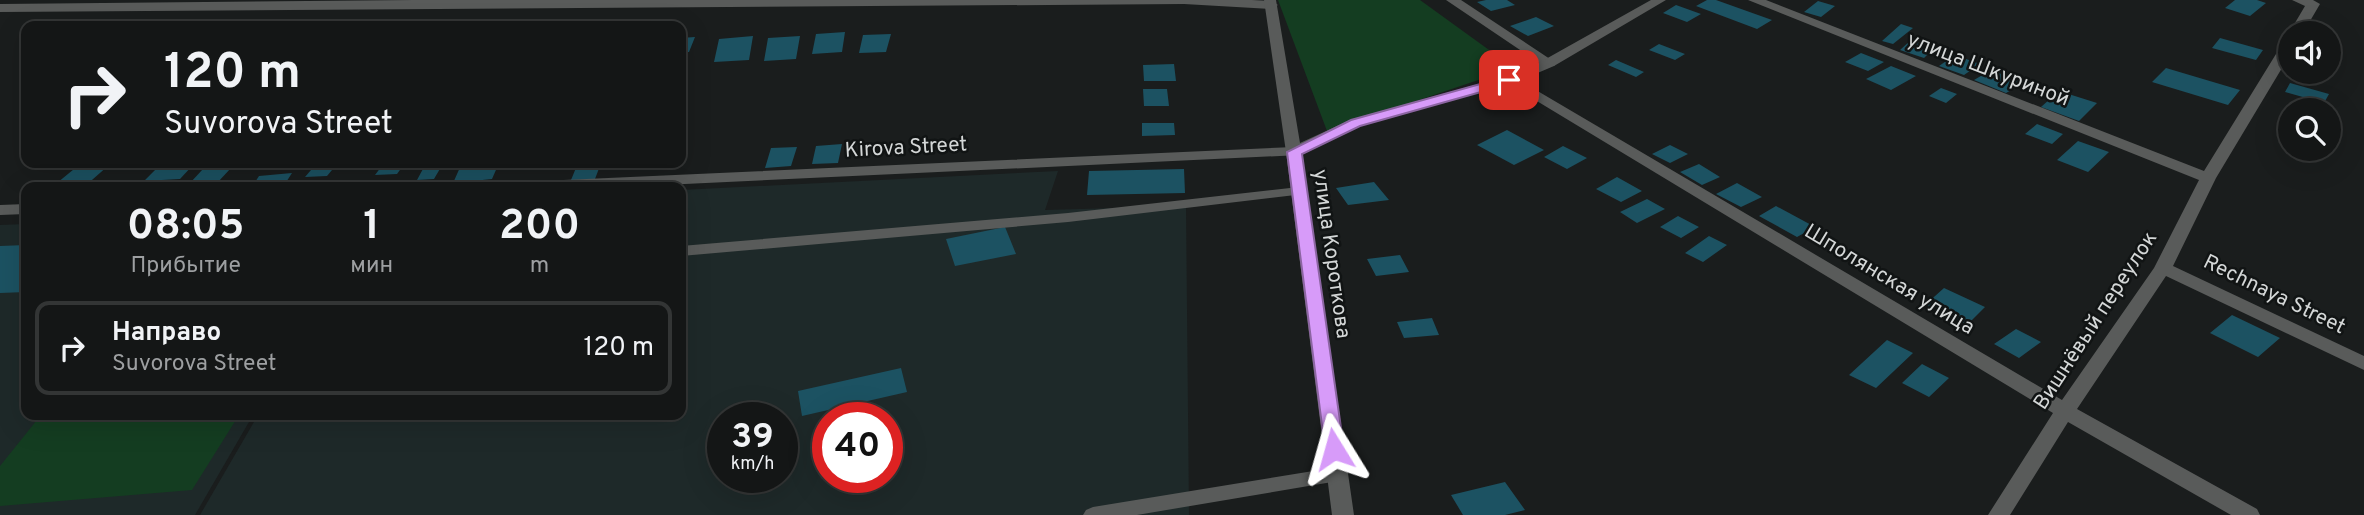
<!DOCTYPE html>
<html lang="ru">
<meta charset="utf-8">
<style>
body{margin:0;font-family:Overpass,sans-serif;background:#212323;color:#f1f3f6;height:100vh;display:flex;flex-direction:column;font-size:26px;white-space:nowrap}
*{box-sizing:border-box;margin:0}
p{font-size:23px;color:#9d9fa1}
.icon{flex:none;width:38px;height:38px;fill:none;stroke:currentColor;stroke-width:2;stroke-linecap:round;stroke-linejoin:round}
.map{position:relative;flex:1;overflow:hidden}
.drawer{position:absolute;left:21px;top:182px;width:665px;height:238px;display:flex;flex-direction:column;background:#141616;border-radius:14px;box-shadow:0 7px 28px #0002,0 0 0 2px #333535}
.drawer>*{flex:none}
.guide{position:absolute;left:21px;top:21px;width:665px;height:147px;border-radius:14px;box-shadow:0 7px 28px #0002,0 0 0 2px #333535;background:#141616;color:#f1f3f6;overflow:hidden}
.controls{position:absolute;left:2278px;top:21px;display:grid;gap:14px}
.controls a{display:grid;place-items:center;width:63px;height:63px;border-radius:50%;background:#141616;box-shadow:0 7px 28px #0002,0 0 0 2px #333535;font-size:35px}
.speed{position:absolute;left:707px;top:402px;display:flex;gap:14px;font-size:35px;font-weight:700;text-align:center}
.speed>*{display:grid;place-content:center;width:91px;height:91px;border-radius:50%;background:#141616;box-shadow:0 7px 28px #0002,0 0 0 2px #333535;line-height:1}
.speed small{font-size:18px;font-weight:400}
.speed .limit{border:10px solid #d22;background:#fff;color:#111}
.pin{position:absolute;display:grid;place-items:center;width:60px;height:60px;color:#fff;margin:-30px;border-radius:14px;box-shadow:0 4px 10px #0006}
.me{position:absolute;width:77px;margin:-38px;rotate:352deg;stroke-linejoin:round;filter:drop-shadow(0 0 5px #0008)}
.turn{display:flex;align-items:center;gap:24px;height:147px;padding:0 28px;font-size:32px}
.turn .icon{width:91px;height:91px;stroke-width:2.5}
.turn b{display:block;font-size:49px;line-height:60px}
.eta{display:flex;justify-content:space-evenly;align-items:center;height:119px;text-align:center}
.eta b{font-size:42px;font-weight:700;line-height:49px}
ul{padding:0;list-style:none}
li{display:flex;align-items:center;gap:21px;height:94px;margin:0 14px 10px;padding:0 14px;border:4px solid #333535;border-radius:14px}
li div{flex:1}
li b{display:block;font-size:26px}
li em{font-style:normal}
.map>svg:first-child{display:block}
</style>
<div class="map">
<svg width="2364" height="515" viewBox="0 0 2364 515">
<rect width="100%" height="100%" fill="#1a1d1d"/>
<path fill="#1e2929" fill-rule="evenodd" d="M 1058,171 L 1045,210 L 1186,206 L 1189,515 L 200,515 L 258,415 L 681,415 L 681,190 ZM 723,418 L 782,418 L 782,478 L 723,478 ZM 828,418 L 887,418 L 887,478 L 828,478 Z
M 26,224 L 26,415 L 253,415 L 195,515 L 0,515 L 0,225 Z"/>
<path fill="#143d21" d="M 1278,0 L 1420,0 L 1514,68 L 1327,131 Z
M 41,415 L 239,415 L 192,490 L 0,506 L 0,466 Z"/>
<path fill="#1c5262" d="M 1486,0 L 1507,0 L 1515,5 L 1491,11 L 1477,2 Z
M 1707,0 L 1716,0 L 1772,20 L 1757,29 L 1696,6 Z
M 2235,0 L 2257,0 L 2266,3 L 2250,16 L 2225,8 Z
M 1818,1 L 1835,6 L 1821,17 L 1804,12 Z
M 1676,5 L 1701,14 L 1687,22 L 1663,13 Z
M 1536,17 L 1554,26 L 1528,36 L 1510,26 Z
M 1901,24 L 1913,28 L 1893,44 L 1882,41 Z
M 845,32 L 842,52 L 812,54 L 816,34 Z
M 891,34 L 886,52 L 859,53 L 863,35 Z
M 753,36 L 749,60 L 714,62 L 719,39 Z
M 800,36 L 796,59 L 764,61 L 768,38 Z
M 695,37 L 689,52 L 681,52 L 681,38 Z
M 2220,38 L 2263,50 L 2256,60 L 2212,48 Z
M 1911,40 L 1935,47 L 1924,58 L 1900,50 Z
M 1659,44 L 1685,54 L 1675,60 L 1649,50 Z
M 1861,53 L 1884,62 L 1868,71 L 1845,62 Z
M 1955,55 L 1980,64 L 1964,75 L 1939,66 Z
M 1616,60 L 1644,72 L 1636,77 L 1608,65 Z
M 1174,64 L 1176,81 L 1144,81 L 1143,65 Z
M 1891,66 L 1916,76 L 1891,90 L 1866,79 Z
M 2166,68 L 2240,90 L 2228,105 L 2152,82 Z
M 1991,70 L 2024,83 L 2006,93 L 1974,80 Z
M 2290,83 L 2329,94 L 2324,103 L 2285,92 Z
M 1941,88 L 1957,94 L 1946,103 L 1929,96 Z
M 1143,89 L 1167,89 L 1169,106 L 1144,106 Z
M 2059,91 L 2097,103 L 2079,121 L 2041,107 Z
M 1142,123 L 1174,123 L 1175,135 L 1142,136 Z
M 2037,124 L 2063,134 L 2052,144 L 2025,134 Z
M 1507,130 L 1544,150 L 1514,165 L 1477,145 Z
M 2078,141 L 2109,152 L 2088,172 L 2057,160 Z
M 842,144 L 838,163 L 812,164 L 816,146 Z
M 1670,145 L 1688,154 L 1670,163 L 1652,154 Z
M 1563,146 L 1587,158 L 1567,169 L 1544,157 Z
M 797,147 L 791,166 L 765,168 L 771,148 Z
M 317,163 L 348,163 L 342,170 L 332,170 L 327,176 L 305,177 Z
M 384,163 L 405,163 L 397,174 L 375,175 Z
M 462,163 L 499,163 L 492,179 L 453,183 Z
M 578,163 L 601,163 L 595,179 L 571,180 Z
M 1699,164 L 1720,177 L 1702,185 L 1680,172 Z
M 79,165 L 109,165 L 84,187 L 52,187 Z
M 193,165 L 180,179 L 144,181 L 158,167 Z
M 424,167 L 441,167 L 434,179 L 417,180 Z
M 231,168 L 218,182 L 190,183 L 203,169 Z
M 1184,169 L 1185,193 L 1087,195 L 1089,171 Z
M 292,173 L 283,187 L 252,187 L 259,176 Z
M 1617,177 L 1642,191 L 1621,202 L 1596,189 Z
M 1374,182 L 1389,200 L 1348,205 L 1336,188 Z
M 1737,183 L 1762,197 L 1741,207 L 1716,194 Z
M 1647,199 L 1665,209 L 1637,223 L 1620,212 Z
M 1776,206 L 1815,227 L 1797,237 L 1759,216 Z
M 1678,216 L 1699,227 L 1681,238 L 1660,227 Z
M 1005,227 L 1016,254 L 955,266 L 946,239 Z
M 1709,236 L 1727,245 L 1703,262 L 1685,253 Z
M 26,245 L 26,292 L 0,293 L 0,246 Z
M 1400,255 L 1409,272 L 1376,276 L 1367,259 Z
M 1944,288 L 1985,307 L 1967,325 L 1925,305 Z
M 2232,315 L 2280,338 L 2258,357 L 2210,333 Z
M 1432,318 L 1439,335 L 1404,338 L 1397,322 Z
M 2016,329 L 2041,342 L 2019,358 L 1994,344 Z
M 1887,340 L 1913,353 L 1876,388 L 1849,375 Z
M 1922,364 L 1949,378 L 1929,397 L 1902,383 Z
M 901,368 L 907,392 L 802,416 L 798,391 Z
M 1505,482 L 1525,510 L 1505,515 L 1463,515 L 1451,495 Z"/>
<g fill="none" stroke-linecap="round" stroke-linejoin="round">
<path fill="#595b5a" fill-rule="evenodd" d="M 1299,187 L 1304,188 L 1306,191 L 1304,194 L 1068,222 L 681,256 L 681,246 L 1068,213 Z
M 1338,467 L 1345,469 L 1348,474 L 1345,479 L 1338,481 L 1137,515 L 1083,515 L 1086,510 L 1093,507 Z"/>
<path fill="#595b5a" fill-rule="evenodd" d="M 414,0 L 1252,0 L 1271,1 L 1278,5 L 1271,9 L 1184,4 L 0,12 L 0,4 Z
M 1446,0 L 1461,0 L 1556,63 L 1554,66 L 1544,66 Z
M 1748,0 L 1766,0 L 2204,171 L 2284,41 L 2291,37 L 2291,53 L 2216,178 L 2173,266 L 2364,356 L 2364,370 L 2166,276 L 2077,409 L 2257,509 L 2260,515 L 2231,515 L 2068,422 L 2010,515 L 1988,515 L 2053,413 L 1502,80 L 1504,77 L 1514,77 L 2062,400 L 2154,268 L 2199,180 Z
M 2292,0 L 2313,0 L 2320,4 L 2303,33 L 2291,35 L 2289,33 L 2305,6 Z
M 1294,147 L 1300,149 L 1302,152 L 1300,155 L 621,187 L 511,187 L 519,182 Z
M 26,204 L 26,214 L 0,215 L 0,205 Z"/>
<path fill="#595b5a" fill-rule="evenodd" d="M 1264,0 L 1276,0 L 1300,143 L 1350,120 L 1504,77 L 1544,60 L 1651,0 L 1666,0 L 1554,66 L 1514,83 L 1360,126 L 1302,154 L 1354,515 L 1332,515 L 1286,152 Z"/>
</g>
<path fill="#d79bf9" stroke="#8c65a2" stroke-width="2" d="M 1509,76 L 1513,77 L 1513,83 L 1360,126 L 1302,154 L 1344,449 L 1341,453 L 1327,453 L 1325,449 L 1287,152 L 1351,120 Z"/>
<g text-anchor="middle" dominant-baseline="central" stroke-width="5" stroke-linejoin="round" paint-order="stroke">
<g font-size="21" fill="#d4d7d7" stroke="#111414">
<text transform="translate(1988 70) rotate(21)">улица Шкуриной</text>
<text transform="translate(906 148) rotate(-3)">Kirova Street</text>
<text transform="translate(1331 254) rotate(82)">улица Короткова</text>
<text transform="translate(1889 280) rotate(31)">Шполянская улица</text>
<text transform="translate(2274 295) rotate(26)">Rechnaya Street</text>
<text transform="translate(2096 321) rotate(-57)">Вишнёвый переулок</text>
</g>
</g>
</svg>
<div class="controls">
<a><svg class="icon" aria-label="sound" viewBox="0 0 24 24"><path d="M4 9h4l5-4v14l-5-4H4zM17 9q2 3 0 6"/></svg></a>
<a><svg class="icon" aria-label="search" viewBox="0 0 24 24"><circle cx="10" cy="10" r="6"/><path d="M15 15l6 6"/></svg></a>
</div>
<div class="speed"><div>39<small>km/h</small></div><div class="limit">40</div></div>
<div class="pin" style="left:1509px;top:80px;background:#d93025"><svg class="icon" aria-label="arrive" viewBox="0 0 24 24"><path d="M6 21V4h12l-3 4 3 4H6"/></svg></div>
<svg class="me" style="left:1334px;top:449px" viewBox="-20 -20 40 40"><path d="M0-17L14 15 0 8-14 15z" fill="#d79bf9" stroke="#fff" stroke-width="4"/></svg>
<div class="guide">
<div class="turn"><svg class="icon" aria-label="right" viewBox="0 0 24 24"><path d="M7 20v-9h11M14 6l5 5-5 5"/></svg><div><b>120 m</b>Suvorova Street</div></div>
</div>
<section class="drawer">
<div class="eta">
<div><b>08:05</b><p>Прибытие</p></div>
<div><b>1</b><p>мин</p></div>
<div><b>200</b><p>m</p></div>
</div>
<ul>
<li><svg class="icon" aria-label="right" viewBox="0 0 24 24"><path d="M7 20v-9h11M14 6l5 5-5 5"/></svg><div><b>Направо</b><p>Suvorova Street</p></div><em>120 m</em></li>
</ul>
</section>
</div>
